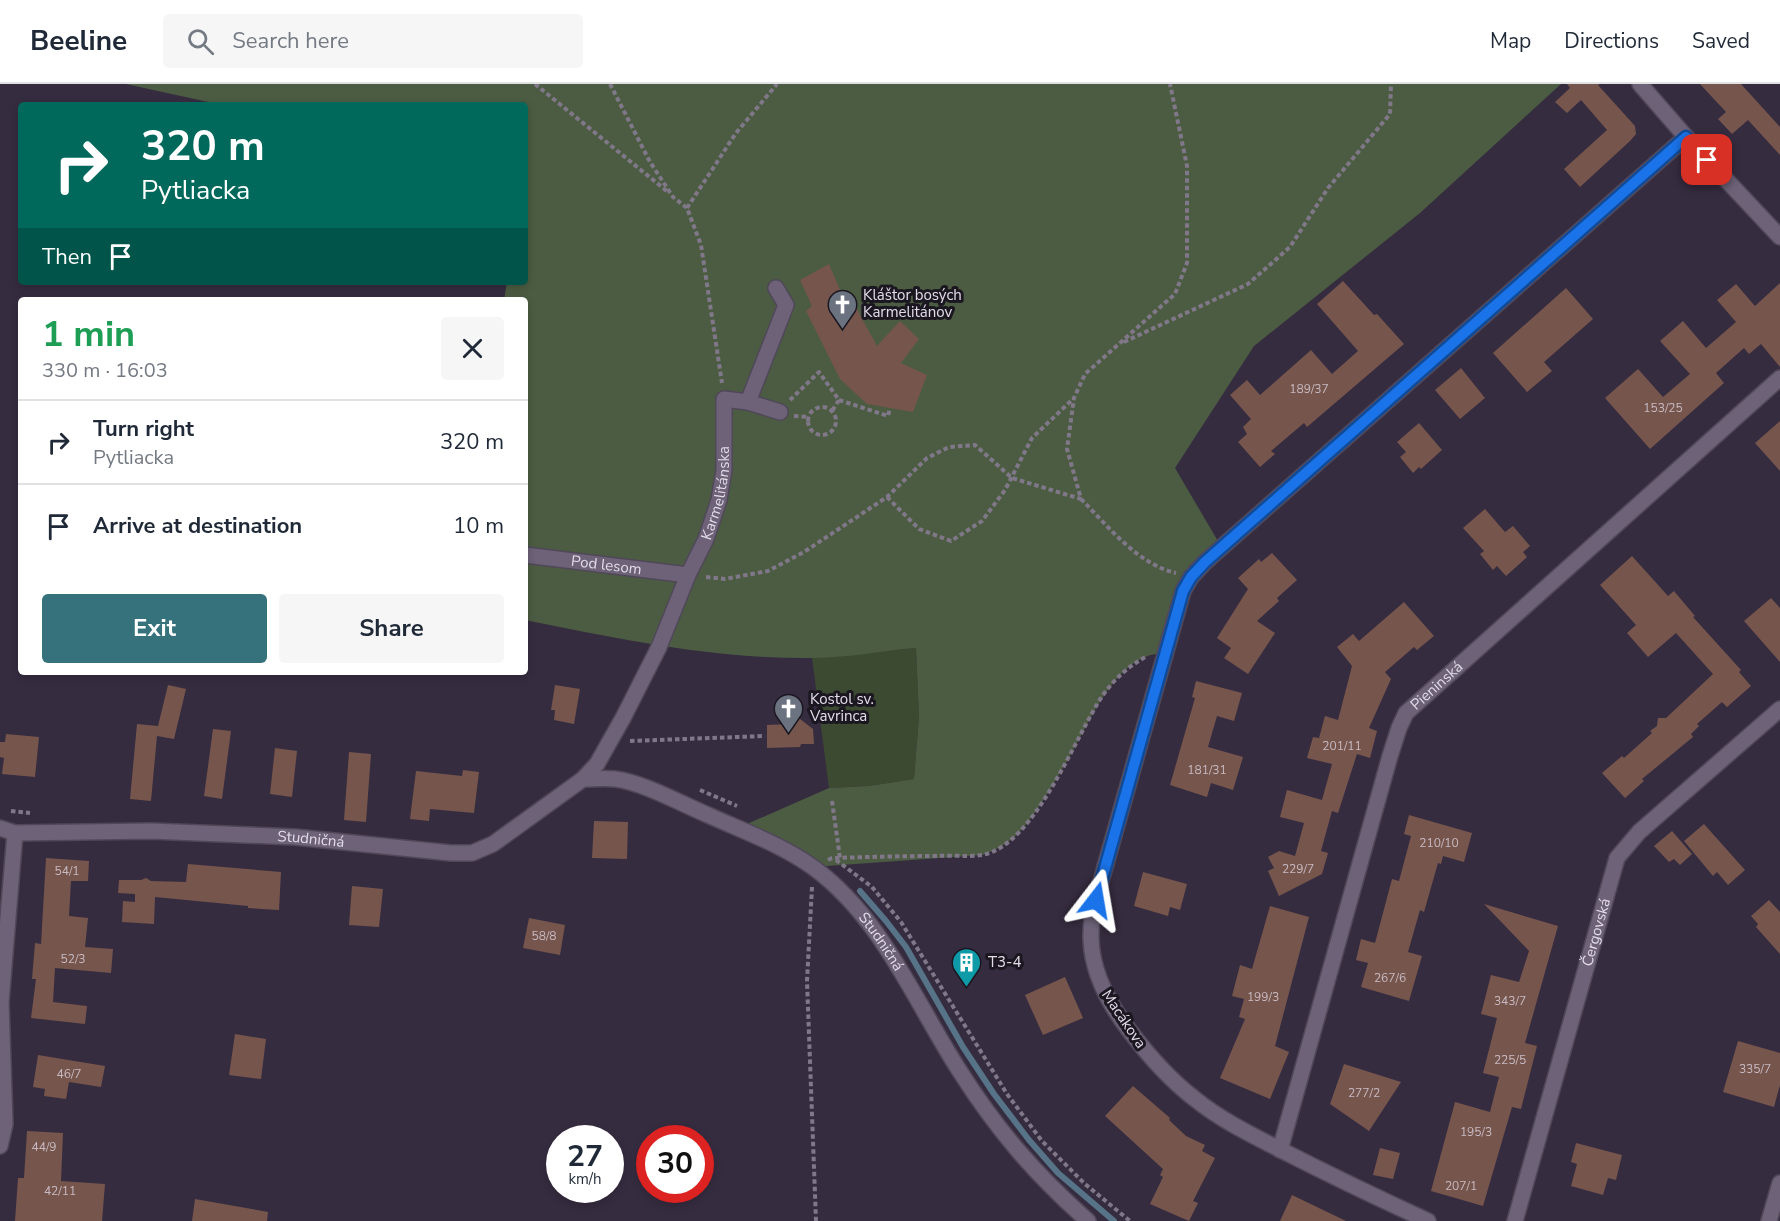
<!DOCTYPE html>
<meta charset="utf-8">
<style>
body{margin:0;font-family:"Nunito Sans",sans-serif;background:#f6f6f7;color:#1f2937;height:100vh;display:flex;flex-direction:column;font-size:22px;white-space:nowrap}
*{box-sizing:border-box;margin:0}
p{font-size:20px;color:#747a83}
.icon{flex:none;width:33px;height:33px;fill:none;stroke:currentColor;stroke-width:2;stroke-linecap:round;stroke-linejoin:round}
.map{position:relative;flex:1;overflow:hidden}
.side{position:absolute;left:18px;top:213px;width:510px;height:378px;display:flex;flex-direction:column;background:#fff;border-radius:6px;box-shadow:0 3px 9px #0003}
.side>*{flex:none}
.banner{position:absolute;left:18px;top:18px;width:510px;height:183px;border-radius:6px;box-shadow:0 3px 9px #0003;background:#00695c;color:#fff;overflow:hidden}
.speed{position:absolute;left:546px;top:1041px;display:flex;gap:12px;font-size:30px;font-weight:700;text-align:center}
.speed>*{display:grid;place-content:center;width:78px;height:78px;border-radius:50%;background:#fff;box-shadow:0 3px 9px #0003;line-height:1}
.speed small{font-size:15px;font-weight:400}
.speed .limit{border:9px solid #d22;background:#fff;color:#111}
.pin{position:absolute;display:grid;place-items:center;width:51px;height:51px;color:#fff;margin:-26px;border-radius:12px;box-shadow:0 3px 9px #0006}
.me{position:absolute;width:66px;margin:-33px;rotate:14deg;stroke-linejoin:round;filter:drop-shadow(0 0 4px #0008)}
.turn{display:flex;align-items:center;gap:21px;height:126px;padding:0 24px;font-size:27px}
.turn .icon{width:78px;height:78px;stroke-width:2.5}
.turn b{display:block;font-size:42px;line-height:51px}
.then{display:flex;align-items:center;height:57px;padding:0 24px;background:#0003;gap:12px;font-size:22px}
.round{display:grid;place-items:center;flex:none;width:63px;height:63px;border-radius:6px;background:#f6f6f7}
.headline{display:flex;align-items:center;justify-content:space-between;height:102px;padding:0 24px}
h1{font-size:36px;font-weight:700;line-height:45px;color:#1e9e55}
.button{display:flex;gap:12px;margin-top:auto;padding:12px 24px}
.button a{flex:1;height:69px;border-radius:6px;background:#36727c;color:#fff;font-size:24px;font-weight:700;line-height:69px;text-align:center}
.button a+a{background:#f6f6f7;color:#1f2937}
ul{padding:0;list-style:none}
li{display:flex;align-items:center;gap:18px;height:84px;padding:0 24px;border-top:2px solid #e0e1e3}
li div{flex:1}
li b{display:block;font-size:22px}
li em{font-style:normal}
header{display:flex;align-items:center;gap:36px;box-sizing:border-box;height:84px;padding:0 30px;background:#fff;border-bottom:2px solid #e0e1e3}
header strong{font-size:28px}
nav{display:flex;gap:33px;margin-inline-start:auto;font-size:21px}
.search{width:420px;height:54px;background:#f6f6f7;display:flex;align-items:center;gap:15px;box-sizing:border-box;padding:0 21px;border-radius:6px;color:#747a83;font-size:22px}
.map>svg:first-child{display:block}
</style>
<header>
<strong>Beeline</strong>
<div class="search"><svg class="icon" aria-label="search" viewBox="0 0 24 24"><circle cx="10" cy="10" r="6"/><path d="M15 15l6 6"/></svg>Search here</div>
<nav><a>Map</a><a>Directions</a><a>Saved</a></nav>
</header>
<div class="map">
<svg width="1780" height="1137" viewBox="0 0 1780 1137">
<rect width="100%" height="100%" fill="#362c40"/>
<path fill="#3b4a31" d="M 916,564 L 919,633 L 914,695 L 869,702 L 829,704 L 812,574 Z"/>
<path fill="#4c5c42" d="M 126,0 L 1561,0 L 1420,129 L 1254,262 L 1175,384 L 1222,464 L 1191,493 L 1165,569 C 1120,569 1095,627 1076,661 C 1062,686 1037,730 1018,750 C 1007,760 996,766 982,771 L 813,783 L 738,744 L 829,704 L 869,702 L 914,695 L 919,633 L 916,564 C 881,567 845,574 811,574 C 713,575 620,555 525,536 L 525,216 L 504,216 L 507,198 L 525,198 L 525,21 L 222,21 Z"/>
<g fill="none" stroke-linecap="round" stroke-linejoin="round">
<path stroke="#567387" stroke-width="6" d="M 860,807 L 886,837 L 906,863 L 963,963 L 994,1010 L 1029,1056 L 1058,1089 L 1114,1137"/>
</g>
<path fill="#76554c" d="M 1567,0 L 1600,0 L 1598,1 L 1635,42 L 1636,50 L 1630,57 L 1580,103 L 1564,85 L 1607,46 L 1581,16 L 1567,29 L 1555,18 L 1570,4 Z
M 1700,0 L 1741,0 L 1780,43 L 1780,71 L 1748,36 L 1732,50 L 1718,35 L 1726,28 Z
M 829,180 L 842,211 L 848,209 L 877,262 L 900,237 L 919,255 L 901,279 L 927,291 L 913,328 L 867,320 L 840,295 L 806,227 L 812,222 L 800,196 Z
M 1343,197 L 1374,231 L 1377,230 L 1404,260 L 1307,343 L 1304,339 L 1271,367 L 1275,370 L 1260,383 L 1238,358 L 1247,350 L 1243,343 L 1251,335 L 1230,311 L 1247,296 L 1260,311 L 1311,266 L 1332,290 L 1358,267 L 1317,220 Z
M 1780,199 L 1780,283 L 1761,260 L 1749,270 L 1744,264 L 1716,289 L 1724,299 L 1650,365 L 1605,314 L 1638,285 L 1663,313 L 1690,290 L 1660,257 L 1683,237 L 1706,264 L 1736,238 L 1717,216 L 1736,200 L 1755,222 Z
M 1566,204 L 1593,235 L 1544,278 L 1552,287 L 1527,308 L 1493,269 Z
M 1461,284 L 1485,314 L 1460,335 L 1435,306 Z
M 1780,337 L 1780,387 L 1755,359 Z
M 1419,339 L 1442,366 L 1421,385 L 1419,383 L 1413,389 L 1400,373 L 1406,368 L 1397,358 Z
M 1485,425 L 1505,448 L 1513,442 L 1530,462 L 1523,468 L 1527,473 L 1506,492 L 1497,482 L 1493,486 L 1480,470 L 1484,467 L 1463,444 Z
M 1272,469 L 1297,496 L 1277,514 L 1279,517 L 1257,537 L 1275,549 L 1248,590 L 1224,574 L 1231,564 L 1217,554 L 1248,505 L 1238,494 L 1259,475 L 1261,478 Z
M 1632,472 L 1668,512 L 1674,507 L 1695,532 L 1693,533 L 1741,586 L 1739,588 L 1751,602 L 1727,623 L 1722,618 L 1697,640 L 1699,642 L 1691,650 L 1693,653 L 1642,695 L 1644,697 L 1625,714 L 1602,689 L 1622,672 L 1624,674 L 1652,649 L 1650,647 L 1657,642 L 1658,634 L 1666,634 L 1713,590 L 1676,549 L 1648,573 L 1627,549 L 1636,541 L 1600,501 Z
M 1771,514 L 1780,524 L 1780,578 L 1744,537 Z
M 1404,518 L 1434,552 L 1417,566 L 1414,563 L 1385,588 L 1391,595 L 1369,644 L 1377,647 L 1370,674 L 1357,670 L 1338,729 L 1332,727 L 1321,767 L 1328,769 L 1322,790 L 1279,812 L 1268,787 L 1274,784 L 1268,773 L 1279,767 L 1295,772 L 1304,739 L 1280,733 L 1287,706 L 1322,716 L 1332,680 L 1307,674 L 1313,653 L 1319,654 L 1325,632 L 1338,636 L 1352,582 L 1337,563 L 1353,550 L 1359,557 Z
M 1196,597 L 1242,609 L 1234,637 L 1217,632 L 1208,663 L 1243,673 L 1233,706 L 1211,699 L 1207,713 L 1170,701 L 1195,614 L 1192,613 Z
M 168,601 L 186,605 L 174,655 L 157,652 L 151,717 L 130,715 L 137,640 L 158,642 Z
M 555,601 L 580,605 L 574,640 L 554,636 L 555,626 L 551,626 Z
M 791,628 L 813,645 L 814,660 L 801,660 L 800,663 L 767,664 L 767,641 L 791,640 Z
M 213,645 L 231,647 L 222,715 L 204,712 Z
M 6,650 L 39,653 L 35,693 L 2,690 L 4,674 L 0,673 L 0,658 L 5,658 Z
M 275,664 L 297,667 L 292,713 L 270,710 Z
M 349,668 L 371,670 L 366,738 L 344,736 Z
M 463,686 L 479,688 L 474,729 L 430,725 L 429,737 L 410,735 L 416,687 L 462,692 Z
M 1409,731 L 1472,749 L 1464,778 L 1443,772 L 1441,780 L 1438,779 L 1424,828 L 1420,826 L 1408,868 L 1422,872 L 1409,917 L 1361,903 L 1368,879 L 1356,876 L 1361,855 L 1375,859 L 1392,795 L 1399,797 L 1411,752 L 1404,750 Z
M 594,737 L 628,738 L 627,775 L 592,774 Z
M 1704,740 L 1745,786 L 1728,801 L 1717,788 L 1713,792 L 1684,757 Z
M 1672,747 L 1692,770 L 1680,781 L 1674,775 L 1669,778 L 1654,762 Z
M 46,774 L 89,777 L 88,797 L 71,797 L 69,832 L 88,834 L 85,863 L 113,865 L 111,889 L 55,884 L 53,918 L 87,922 L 85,940 L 31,934 L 36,895 L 32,895 L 35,859 L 41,860 Z
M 188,780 L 281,788 L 279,826 L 248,824 L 248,822 L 155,813 L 154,840 L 122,838 L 123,817 L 135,818 L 135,810 L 118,809 L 119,796 L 141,796 L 146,794 L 151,797 L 186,798 Z
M 1143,788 L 1187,800 L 1180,826 L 1170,823 L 1168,832 L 1134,822 Z
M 352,802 L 383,805 L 379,843 L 349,841 Z
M 1769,816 L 1780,828 L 1780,870 L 1756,843 L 1758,840 L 1751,832 Z
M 1484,820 L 1558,842 L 1525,959 L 1537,962 L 1521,1025 L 1512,1023 L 1483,1122 L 1431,1107 L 1455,1018 L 1490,1028 L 1499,993 L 1483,989 L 1497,934 L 1481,930 L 1491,891 L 1519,898 L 1529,867 Z
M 1270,822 L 1309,833 L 1275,962 L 1289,968 L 1270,1015 L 1220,994 L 1245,935 L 1239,933 L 1244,915 L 1232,912 L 1240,881 L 1252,885 Z
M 529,834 L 565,841 L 560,871 L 523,864 Z
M 1065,893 L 1083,934 L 1043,951 L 1025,911 Z
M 235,950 L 266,955 L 261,995 L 229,991 Z
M 1738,957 L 1780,969 L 1780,1001 L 1774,1023 L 1723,1008 Z
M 38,971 L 105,982 L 101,1003 L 69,998 L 66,1015 L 44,1012 L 45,1005 L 33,1003 Z
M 1344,980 L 1401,998 L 1369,1047 L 1330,1020 Z
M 1133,1002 L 1170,1034 L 1169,1036 L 1186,1052 L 1205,1061 L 1202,1067 L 1215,1074 L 1193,1117 L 1198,1119 L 1189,1137 L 1150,1120 L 1163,1093 L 1160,1091 L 1163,1085 L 1105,1032 Z
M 27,1047 L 63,1049 L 61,1097 L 105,1100 L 102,1137 L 15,1137 L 18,1094 L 24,1094 Z
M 1576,1059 L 1622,1071 L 1616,1096 L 1608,1094 L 1603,1111 L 1571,1102 L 1577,1080 L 1571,1078 Z
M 1380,1064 L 1400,1069 L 1393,1095 L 1373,1091 Z
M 1292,1111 L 1346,1137 L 1280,1137 Z
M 195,1115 L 268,1128 L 267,1137 L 192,1137 Z"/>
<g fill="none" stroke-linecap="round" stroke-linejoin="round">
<defs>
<g id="minor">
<path d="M 1640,0 L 1686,53 L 1780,153"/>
<path d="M 748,318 L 780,328"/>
<path id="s1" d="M 525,471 L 688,491"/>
<path id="s2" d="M 583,695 C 594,695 605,694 615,695 C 642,698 682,720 708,731 C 743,747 783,761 814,784 C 882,834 914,916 959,986 C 997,1046 1035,1090 1088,1137"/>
<path id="s3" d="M 0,744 L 15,749 L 151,747 L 295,753 L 451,769 L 472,769 L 493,760 L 583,695 L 597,680 L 623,634 L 659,563 L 688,491 L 706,455 L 719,416 L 724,386 L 724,315 L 748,318 L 786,221 L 776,204"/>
<path d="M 0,1062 L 5,1040 L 1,918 L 15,749"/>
<path id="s4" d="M 1280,1066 L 1390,672 L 1399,644 L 1406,629 L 1780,294"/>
<path d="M 1428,1137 C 1380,1115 1332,1092 1285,1068 C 1254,1052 1222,1037 1195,1015 C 1170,996 1148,971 1129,946 C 1109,920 1092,889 1091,855 C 1090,835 1096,816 1101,797 L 1183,507 L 1191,493 L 1205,478 L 1686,53"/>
<path id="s5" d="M 1515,1137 L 1617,774 L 1639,748 L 1780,625"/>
<path d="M 1769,1137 L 1780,1099"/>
</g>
</defs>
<use href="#minor" stroke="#504859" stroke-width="18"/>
<path stroke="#807889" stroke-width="4" stroke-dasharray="4.5 3" stroke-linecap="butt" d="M 535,0 L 668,108
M 610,0 L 650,78 L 673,113 L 687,124 L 701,161 L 722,299
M 687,124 L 736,49 L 777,0
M 1124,258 L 1248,200 L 1290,163 L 1328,104 L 1390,30 L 1391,0
M 790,316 L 819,288 L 839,316 L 832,327
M 839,316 L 888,332 L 890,324
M808 337a14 14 0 1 1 28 0a14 14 0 1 1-28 0Z
M 794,332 L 809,333
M 887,413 L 919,445 L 951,457 L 982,437 L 1005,406 L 1032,354 L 1074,314
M 1081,415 C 1108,442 1137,480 1176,489
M 706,493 L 725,495 L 768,487 L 804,468 L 887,413 L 927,374 L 949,363 L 975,361 L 1012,394 L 1081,415 L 1067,365 L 1074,314 L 1085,290 L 1175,210 L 1187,179 L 1187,82 L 1170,0
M 630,657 L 765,652
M 700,706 L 737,722
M 832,717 L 840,774
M 11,727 L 30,729
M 828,776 L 832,774 C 867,773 902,772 937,772 C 951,771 968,773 982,771 C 1036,761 1075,652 1103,611 C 1115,594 1129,582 1147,572
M 836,776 L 872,803 L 901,838 L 1007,1010 L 1042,1057 L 1085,1100 L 1130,1137
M 812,803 L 807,897 L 816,1137"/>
<use href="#minor" stroke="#6d6278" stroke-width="15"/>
</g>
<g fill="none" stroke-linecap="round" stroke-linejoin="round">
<defs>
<path id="route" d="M 1096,816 L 1183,507 L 1191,493 L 1205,478 L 1686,53 L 1707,76"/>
</defs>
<use href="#route" stroke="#114b97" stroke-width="15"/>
<use href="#route" stroke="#1a73e8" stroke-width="10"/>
</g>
<defs>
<symbol id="church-pin" viewBox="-11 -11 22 30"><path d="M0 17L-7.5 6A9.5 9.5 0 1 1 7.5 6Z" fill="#6b7280" stroke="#1b1720"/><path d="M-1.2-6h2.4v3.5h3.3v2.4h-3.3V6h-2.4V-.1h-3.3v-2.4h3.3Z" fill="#fff"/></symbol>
<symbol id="building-pin" viewBox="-11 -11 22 30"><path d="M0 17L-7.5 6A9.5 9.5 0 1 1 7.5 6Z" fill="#0f9aa8" stroke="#1b1720"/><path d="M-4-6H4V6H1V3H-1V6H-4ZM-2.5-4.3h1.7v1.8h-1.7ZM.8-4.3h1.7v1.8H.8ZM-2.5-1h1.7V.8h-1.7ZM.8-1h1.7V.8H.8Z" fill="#fff"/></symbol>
</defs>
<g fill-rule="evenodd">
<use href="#church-pin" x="826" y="204" width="33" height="45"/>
<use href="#church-pin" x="772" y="608" width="33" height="45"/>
<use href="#building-pin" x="950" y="862" width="33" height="45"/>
</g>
<g text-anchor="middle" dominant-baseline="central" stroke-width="6" stroke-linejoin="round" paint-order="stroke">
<g font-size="12" fill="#c7bac2">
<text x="1309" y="305">189/37</text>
<text x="1663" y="324">153/25</text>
<text x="1342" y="662">201/11</text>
<text x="1207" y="686">181/31</text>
<text x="1439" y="759">210/10</text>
<text x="1298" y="785">229/7</text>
<text x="67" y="787">54/1</text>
<text x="544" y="852">58/8</text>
<text x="73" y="875">52/3</text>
<text x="1390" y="894">267/6</text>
<text x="1263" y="913">199/3</text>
<text x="1510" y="917">343/7</text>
<text x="1510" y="976">225/5</text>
<text x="1755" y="985">335/7</text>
<text x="69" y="990">46/7</text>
<text x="1364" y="1009">277/2</text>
<text x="1476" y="1048">195/3</text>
<text x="44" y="1063">44/9</text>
<text x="1461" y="1102">207/1</text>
<text x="60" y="1107">42/11</text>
</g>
<g font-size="15" fill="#e2dce9" stroke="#1b1720" text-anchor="start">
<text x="863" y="211">Kláštor bosých<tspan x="863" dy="17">Karmelitánov</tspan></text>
<text x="810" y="615">Kostol sv.<tspan x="810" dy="17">Vavrinca</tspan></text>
<text x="988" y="878">T3-4</text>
</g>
<g font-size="15" fill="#e2dce9" stroke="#1b1720">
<text stroke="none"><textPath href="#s3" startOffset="926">Karmelitánska</textPath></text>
<text stroke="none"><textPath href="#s1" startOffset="82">Pod lesom</textPath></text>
<text stroke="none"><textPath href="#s4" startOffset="496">Pieninská</textPath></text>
<text stroke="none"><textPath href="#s3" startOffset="312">Studničná</textPath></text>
<text stroke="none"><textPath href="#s5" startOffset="300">Čergovská</textPath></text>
<text stroke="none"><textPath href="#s2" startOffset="351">Studničná</textPath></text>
<text transform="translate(1124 935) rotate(56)">Macákova</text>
</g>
</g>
</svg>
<div class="speed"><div>27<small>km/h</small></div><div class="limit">30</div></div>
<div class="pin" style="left:1707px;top:76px;background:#d93025"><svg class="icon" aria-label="arrive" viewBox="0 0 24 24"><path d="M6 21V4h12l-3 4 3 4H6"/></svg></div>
<svg class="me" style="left:1096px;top:816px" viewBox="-20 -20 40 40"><path d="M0-17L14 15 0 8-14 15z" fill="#1a73e8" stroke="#fff" stroke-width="4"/></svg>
<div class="banner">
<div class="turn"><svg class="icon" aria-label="right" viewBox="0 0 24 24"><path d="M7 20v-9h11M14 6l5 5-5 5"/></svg><div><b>320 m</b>Pytliacka</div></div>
<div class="then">Then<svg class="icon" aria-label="arrive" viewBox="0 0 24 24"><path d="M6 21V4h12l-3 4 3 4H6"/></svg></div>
</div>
<section class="side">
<div class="headline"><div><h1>1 min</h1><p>330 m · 16:03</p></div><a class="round"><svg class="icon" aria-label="close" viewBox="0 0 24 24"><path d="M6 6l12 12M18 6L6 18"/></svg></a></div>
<ul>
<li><svg class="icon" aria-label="right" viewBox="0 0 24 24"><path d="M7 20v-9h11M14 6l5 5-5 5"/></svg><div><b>Turn right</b><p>Pytliacka</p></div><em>320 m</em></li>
<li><svg class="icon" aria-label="arrive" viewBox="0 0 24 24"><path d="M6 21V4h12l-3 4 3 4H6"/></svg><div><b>Arrive at destination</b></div><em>10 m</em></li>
</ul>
<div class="button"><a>Exit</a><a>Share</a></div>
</section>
</div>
